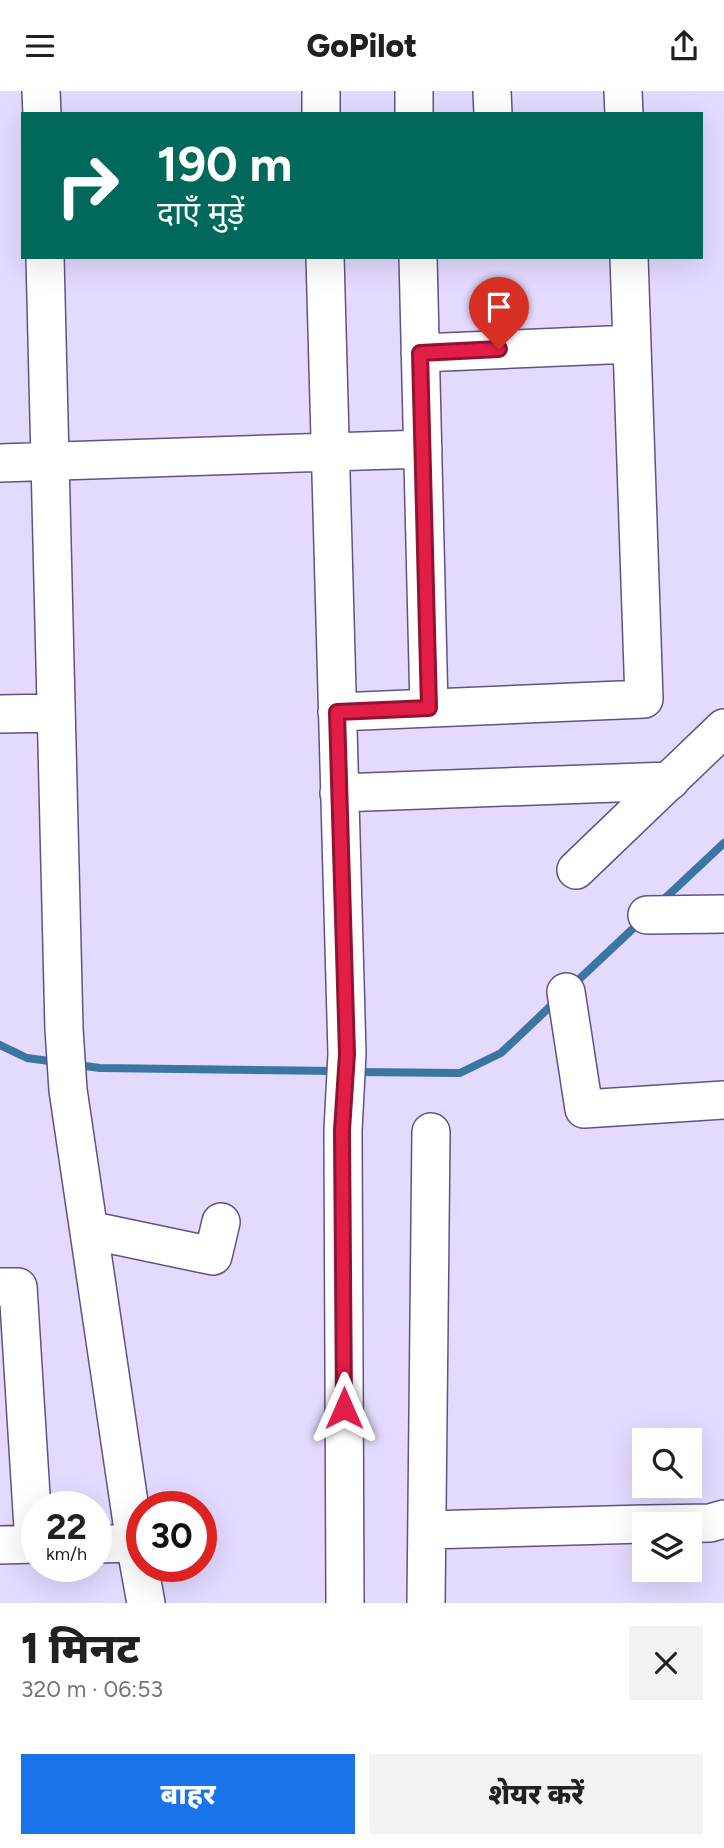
<!DOCTYPE html>
<html lang="hi">
<meta charset="utf-8">
<style>
body{margin:0;font-family:Figtree,"Noto Sans Devanagari",sans-serif;background:#f2f2f2;color:#202124;height:100vh;display:flex;flex-direction:column;font-size:26px;white-space:nowrap}
*{box-sizing:border-box;margin:0}
p{font-size:23px;color:#757577}
.icon{flex:none;width:38px;height:38px;fill:none;stroke:currentColor;stroke-width:2;stroke-linecap:round;stroke-linejoin:round}
.map{position:relative;height:1512px;overflow:hidden}
.details{display:flex;flex-direction:column;background:#fff;flex:1}
.details>*{flex:none}
.hud{position:absolute;left:21px;top:21px;width:682px;height:147px;border-radius:0px;box-shadow:0 7px 28px #0002;background:#00695c;color:#fff;overflow:hidden}
.tools{position:absolute;left:632px;top:1337px;display:grid;gap:14px}
.tools a{display:grid;place-items:center;width:70px;height:70px;border-radius:0px;background:#fff;box-shadow:0 7px 28px #0002;font-size:35px}
.speed{position:absolute;left:21px;top:1400px;display:flex;gap:14px;font-size:35px;font-weight:700;text-align:center}
.speed>*{display:grid;place-content:center;width:91px;height:91px;border-radius:50%;background:#fff;box-shadow:0 7px 28px #0002;line-height:1}
.speed small{font-size:18px;font-weight:400}
.speed .limit{border:10px solid #d22;background:#fff;color:#111}
.pin{position:absolute;display:grid;place-items:center;width:60px;height:60px;color:#fff;margin:-72px -30px;border-radius:50% 50% 50% 0;rotate:-45deg;box-shadow:0 0 7px #0007}
.pin .icon{rotate:45deg}
.me{position:absolute;width:77px;margin:-38px;rotate:0deg;stroke-linejoin:round;filter:drop-shadow(0 0 5px #0008)}
.turn{display:flex;align-items:center;gap:24px;height:147px;padding:0 21px;font-size:32px}
.turn .icon{width:91px;height:91px;stroke-width:2.5}
.turn b{display:block;font-size:49px;line-height:60px}
.round{display:grid;place-items:center;flex:none;width:74px;height:74px;border-radius:0px;background:#f2f2f2}
.summary{display:flex;align-items:center;justify-content:space-between;height:119px;padding:0 21px}
h1{font-size:42px;font-weight:800;line-height:52px}
.primary-button{display:flex;gap:14px;margin-top:auto;padding:14px 21px}
.primary-button a{flex:1;height:80px;border-radius:0px;background:#1a73e8;color:#fff;font-size:28px;font-weight:800;line-height:80px;text-align:center}
.primary-button a+a{background:#f2f2f2;color:#202124}
header{display:flex;justify-content:space-between;align-items:center;height:91px;padding:0 21px;background:#fff;font-size:32px;font-weight:800}
.map>svg:first-child{display:block}
</style>
<header><svg class="icon" aria-label="menu" viewBox="0 0 24 24"><path d="M4 6h16M4 12h16M4 18h16"/></svg>GoPilot<svg class="icon" aria-label="share" viewBox="0 0 24 24"><path d="M12 15V3M7 8l5-5 5 5M5 13v7h14v-7"/></svg></header>
<div class="map">
<svg width="724" height="1512" viewBox="0 0 724 1512">
<rect width="100%" height="100%" fill="#e3dafe"/>
<g fill="none" stroke-linecap="round" stroke-linejoin="round">
<path stroke="#3a76a1" stroke-width="8" d="M 660,812 L 724,752
M 573,894 L 640,831
M 0,954 L 27,967 L 57,971
M 77,974 L 100,977 L 336,980
M 356,981 L 460,982 L 501,962 L 556,910"/>
<defs>
<path id="minor" d="M 41,0 L 42,23
M 321,0 L 321,23
M 414,0 L 414,23
M 492,0 L 493,23
M 623,0 L 624,23
M 45,166 L 64,938 L 68,999 L 135,1452 L 146,1512
M 325,166 L 347,963 L 343,1039 L 345,1512
M 418,166 L 429,617
M 420,262 L 632,253
M 0,372 L 423,358
M 337,621 L 644,608 L 629,166
M 0,623 L 56,622
M 339,702 L 670,690
M 576,779 L 724,637
M 647,824 L 724,823
M 566,901 L 584,1018 L 724,1009
M 89,1139 L 213,1165 L 221,1131
M 0,1196 L 18,1196 L 34,1453
M 648,1433 L 710,1432 L 724,1428
M 427,1439 L 644,1433
M 96,1453 L 135,1452
M 0,1454 L 37,1453
M 426,1512 L 431,1041"/>
</defs>
<use href="#minor" stroke="#615285" stroke-width="40"/>
<use href="#minor" stroke="#fff" stroke-width="37"/>
</g>
<g fill="none" stroke-linecap="round" stroke-linejoin="round">
<defs>
<path id="route" d="M 344,1317 L 342,1039 L 347,963 L 337,621 L 429,617 L 420,262 L 499,258"/>
</defs>
<use href="#route" stroke="#92132f" stroke-width="18"/>
<use href="#route" stroke="#e11d48" stroke-width="12"/>
</g>
</svg>
<div class="tools">
<a><svg class="icon" aria-label="search" viewBox="0 0 24 24"><circle cx="10" cy="10" r="6"/><path d="M15 15l6 6"/></svg></a>
<a><svg class="icon" aria-label="layers" viewBox="0 0 24 24"><path d="M12 4l9 5-9 5-9-5zM3 14l9 5 9-5"/></svg></a>
</div>
<div class="speed"><div>22<small>km/h</small></div><div class="limit">30</div></div>
<div class="pin" style="left:499px;top:258px;background:#d93025"><svg class="icon" aria-label="arrive" viewBox="0 0 24 24"><path d="M6 21V4h12l-3 4 3 4H6"/></svg></div>
<svg class="me" style="left:344px;top:1317px" viewBox="-20 -20 40 40"><path d="M0-17L14 15 0 8-14 15z" fill="#e11d48" stroke="#fff" stroke-width="4"/></svg>
<div class="hud">
<div class="turn"><svg class="icon" aria-label="right" viewBox="0 0 24 24"><path d="M7 20v-9h11M14 6l5 5-5 5"/></svg><div><b>190 m</b>दाएँ मुड़ें</div></div>
</div>
</div>
<section class="details">
<div class="summary"><div><h1>1 मिनट</h1><p>320 m · 06:53</p></div><a class="round"><svg class="icon" aria-label="close" viewBox="0 0 24 24"><path d="M6 6l12 12M18 6L6 18"/></svg></a></div>
<div class="primary-button"><a>बाहर</a><a>शेयर करें</a></div>
</section>
